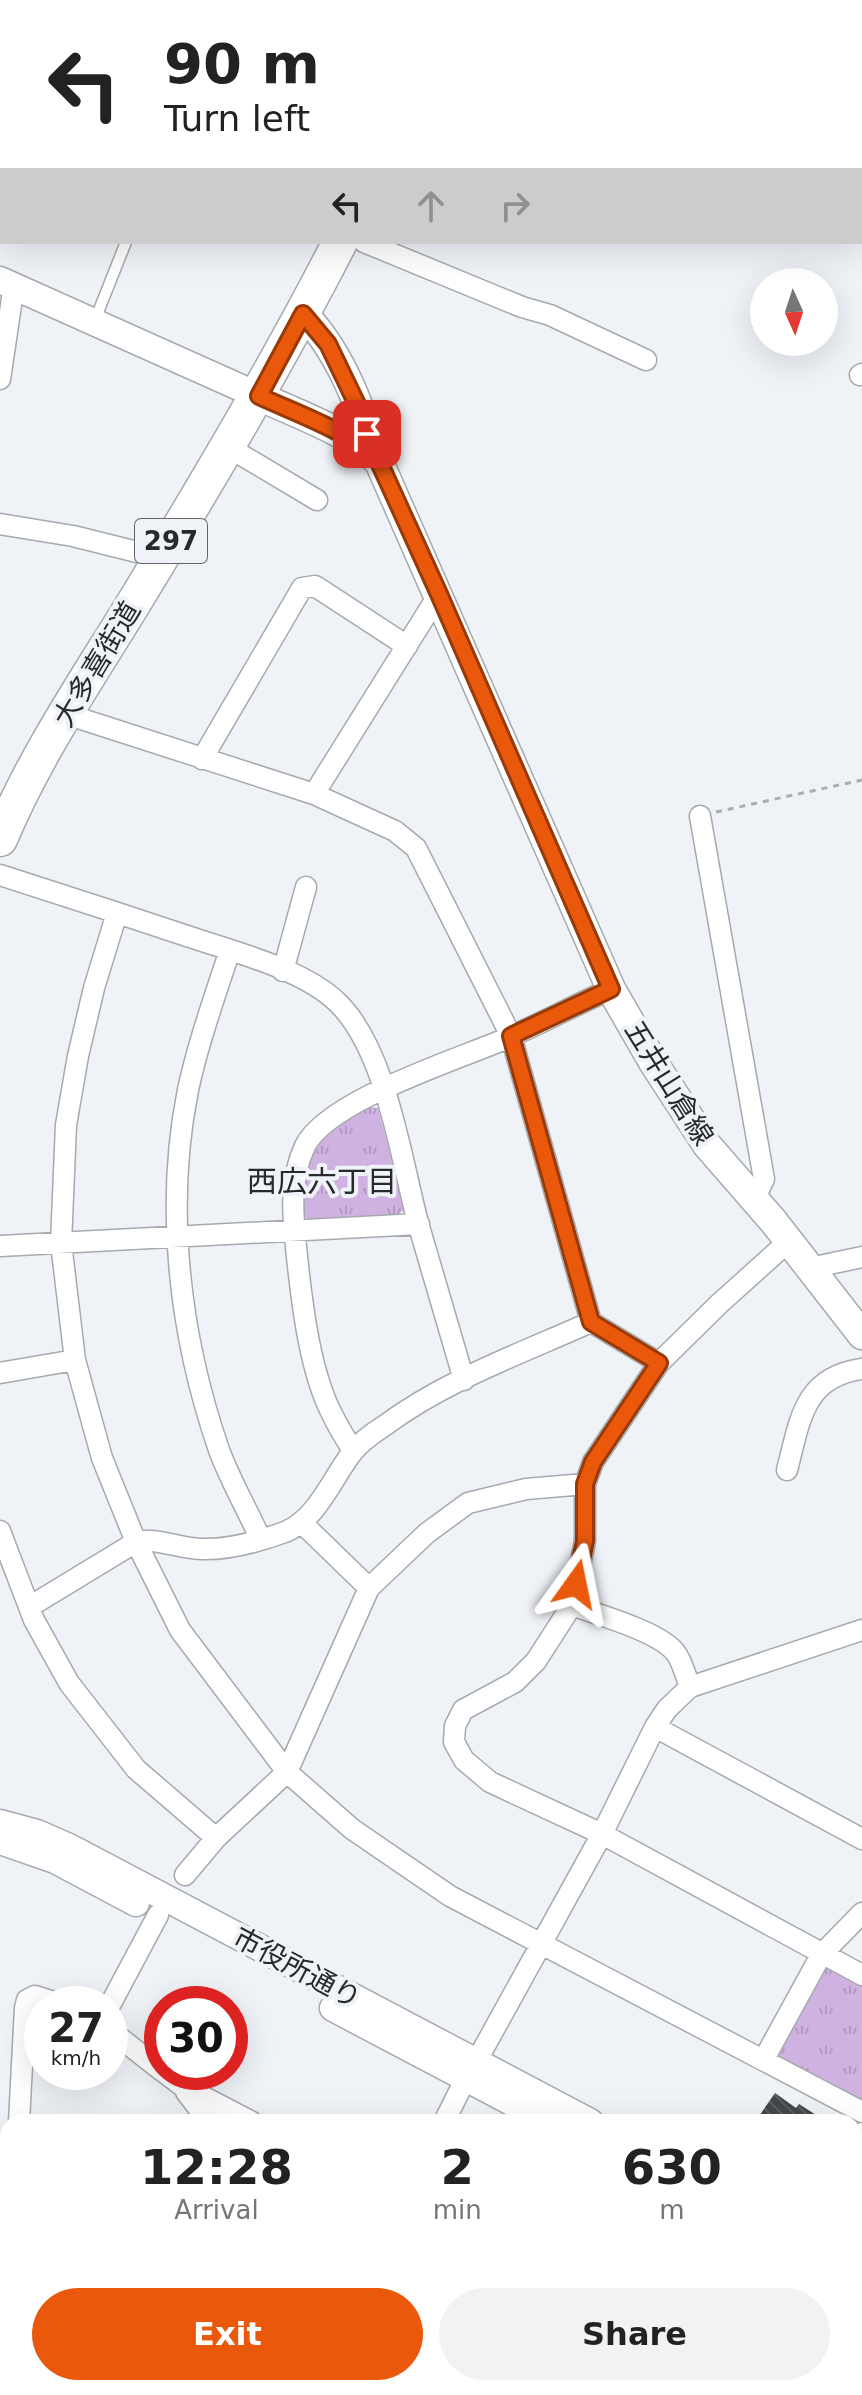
<!DOCTYPE html>
<meta charset="utf-8">
<style>
body{margin:0;font-family:"DejaVu Sans","Noto Sans JP",sans-serif;background:#f2f2f2;color:#222;height:100vh;display:flex;flex-direction:column;font-size:30px;white-space:nowrap}
*{box-sizing:border-box;margin:0}
p{font-size:26px;color:#767676}
.icon{flex:none;width:44px;height:44px;fill:none;stroke:currentColor;stroke-width:2;stroke-linecap:round;stroke-linejoin:round}
.map{position:relative;flex:1;overflow:hidden}
.side{position:absolute;left:0px;top:2114px;width:862px;height:282px;display:flex;flex-direction:column;background:#fff;border-radius:24px 24px 0 0;box-shadow:0 8px 32px #0002}
.side>*{flex:none}
.guide{position:absolute;left:0px;top:0px;width:862px;height:244px;box-shadow:0 8px 32px #0002;background:#fff;color:#222;overflow:hidden}
.needle{width:52px;rotate:177deg}
.controls{position:absolute;left:750px;top:268px;display:grid;gap:16px}
.controls a{display:grid;place-items:center;width:88px;height:88px;border-radius:50%;background:#fff;box-shadow:0 8px 32px #0002;font-size:40px}
.speed{position:absolute;left:24px;top:1986px;display:flex;gap:16px;font-size:40px;font-weight:700;text-align:center}
.speed>*{display:grid;place-content:center;width:104px;height:104px;border-radius:50%;background:#fff;box-shadow:0 8px 32px #0002;line-height:1}
.speed small{font-size:20px;font-weight:400}
.speed .limit{border:12px solid #d22;background:#fff;color:#111}
.pin{position:absolute;display:grid;place-items:center;width:68px;height:68px;color:#fff;margin:-34px;border-radius:16px;box-shadow:0 4px 12px #0006}
.me{position:absolute;width:88px;margin:-44px;rotate:12deg;stroke-linejoin:round;filter:drop-shadow(0 0 6px #0008)}
.turn{display:flex;align-items:center;gap:28px;height:168px;padding:0 32px;font-size:36px}
.turn .icon{width:104px;height:104px;stroke-width:2.5}
.turn b{display:block;font-size:56px;line-height:68px}
.lanes{display:flex;align-items:center;height:76px;padding:0 32px;background:#0003;justify-content:center;gap:40px;direction:ltr}
.lanes .off{opacity:.35}
.eta{display:flex;justify-content:space-evenly;align-items:center;height:136px;text-align:center}
.eta b{font-size:48px;font-weight:700;line-height:56px}
.action{display:flex;gap:16px;margin-top:auto;padding:16px 32px}
.action a{flex:1;height:92px;border-radius:48px;background:#ea580c;color:#fff;font-size:32px;font-weight:700;line-height:92px;text-align:center}
.action a+a{background:#f2f2f2;color:#222}
.map>svg:first-child{display:block}
</style>
<div class="map">
<svg width="862" height="2395" viewBox="0 0 862 2395">
<defs>
<pattern id="park-tufts" width="24" height="20" patternUnits="userSpaceOnUse" patternTransform="scale(2)"><rect width="24" height="20" fill="#d0b2e2"/><path d="M3 7l-1-3M5 7V3M7 7l1-3M15 17l-1-3M17 17v-4M19 17l1-3" fill="none" stroke="#b399c2"/></pattern>
<pattern id="building-back-hatch" width="6" height="6" patternUnits="userSpaceOnUse" patternTransform="scale(2)"><rect width="6" height="6" fill="#43474a"/><path d="M-1 5l2 2M0 0l6 6M5-1l2 2" fill="none" stroke="#5c5f61"/></pattern>
</defs>
<rect width="100%" height="100%" fill="#eff2f7"/>
<path fill="url(#park-tufts)" d="M 366,1106 L 378,1108 L 405,1209 L 399,1214 L 313,1222 L 302,1215 C 298,1182 310,1152 333,1127 C 342,1118 356,1112 366,1106 Z
M 823,1966 L 862,1984 L 862,2106 L 778,2062 L 775,2052 Z"/>
<path fill="#28bbd6" d="M 174,2388 L 305,2388 L 309,2395 L 175,2395 Z"/>
<path fill="url(#building-back-hatch)" d="M 775,2093 L 796,2108 L 799,2104 L 827,2122 L 755,2122 Z"/>
<g fill="none" stroke-linecap="round" stroke-linejoin="round">
<defs>
<path id="service" d="M 243,2 L 244,0
M 766,2 L 766,0
M 95,320 L 126,242"/>
<path id="minor" d="M 650,0 L 654,2
M 860,216 L 862,223
M 364,242 L 522,307 L 550,315 L 646,360
M 860,375 L 862,374
M 0,379 L 14,285
M 228,447 L 317,500
M 0,524 L 73,536 L 161,558
M 66,714 L 314,794 L 395,831 L 416,848 L 511,1036 L 591,1322 L 659,1363
M 202,759 L 302,588 L 315,586 L 407,646
M 314,794 L 439,594
M 700,816 L 764,1179 L 754,1200
M 0,875 C 63,895 127,916 190,937 C 235,952 305,970 338,1003 C 386,1050 401,1158 418,1223 C 433,1275 449,1328 464,1380
M 117,913 L 94,988 L 78,1056 L 66,1125 L 61,1243 L 75,1360 L 102,1458 L 136,1542 L 180,1630 L 287,1772 L 352,1829 L 450,1896 L 862,2112
M 230,950 C 215,996 198,1043 188,1090 C 164,1209 180,1337 219,1450 C 230,1480 247,1509 260,1538
M 283,971 L 306,887
M 789,1241 L 719,1304 L 659,1363 L 593,1462 L 585,1484 L 585,1541 L 572,1605 L 536,1661 L 515,1682 L 463,1710 L 455,1726 L 454,1742 L 464,1760 L 490,1782 L 602,1834 L 862,1975
M 0,1246 L 419,1224
M 810,1268 L 862,1257
M 0,1373 L 75,1360
M 353,1451 C 346,1439 338,1427 332,1414 C 311,1374 303,1311 298,1266 C 294,1227 287,1183 305,1146 C 328,1099 463,1058 512,1036 C 545,1021 578,1004 611,989
M 787,1470 C 800,1421 803,1377 862,1369
M 302,1523 L 369,1588
M 0,1531 L 34,1620 L 69,1683 L 136,1769 L 216,1838
M 572,1605 C 598,1615 658,1631 675,1652 C 682,1660 686,1677 690,1687
M 29,1607 L 136,1542 C 156,1537 180,1549 202,1549 C 228,1550 260,1541 285,1532 C 317,1519 332,1479 351,1454 C 359,1443 373,1433 384,1426 C 446,1380 522,1353 591,1322
M 655,1727 L 862,1839
M 185,1875 L 216,1838 L 287,1772 L 369,1588 L 427,1533 L 468,1503 L 526,1489 L 585,1484
M 110,2005 L 158,1915
M 110,2030 L 162,2071
M 764,2059 L 821,1955 L 862,1913
M 476,2062 L 602,1834 L 655,1727 L 667,1709 L 690,1687 L 862,1630
M 164,2072 L 181,2085 L 252,2122
M 186,2092 L 209,2122
M 19,2122 L 25,2008 L 27,2000 L 35,1996 L 60,2004
M 444,2122 L 466,2078
M 854,2148 L 862,2133
M 1,2282 L 8,2230
M 363,2388 L 366,2395
M 512,2388 L 525,2395
M 762,2388 L 775,2395
M 726,2395 L 729,2388"/>
<path id="tertiary" d="M 0,280 L 259,396
M 0,1823 L 37,1833 L 71,1848 L 590,2122
M 0,1841 L 55,1860 L 136,1903
M 333,2008 L 549,2122
M 854,2260 L 862,2264
M 854,2283 L 862,2287"/>
<path id="secondary" d="M 303,314 C 333,343 366,408 368,450
M 259,396 C 296,414 351,432 379,462 L 611,989 L 653,1062 L 707,1145 L 774,1222 L 862,1335"/>
<path id="trunk" d="M 469,2 L 471,0
M 0,839 C 36,753 90,675 138,596 C 209,479 278,363 340,242
M 0,2278 L 8,2304
M 33,2388 L 35,2395"/>
</defs>
<use href="#service" stroke="#a6a9ae" stroke-width="13"/>
<use href="#minor" stroke="#a6a9ae" stroke-width="23"/>
<use href="#tertiary" stroke="#a6a9ae" stroke-width="29"/>
<use href="#secondary" stroke="#a6a9ae" stroke-width="31"/>
<use href="#trunk" stroke="#a6a9ae" stroke-width="37"/>
<path stroke="#aaacb0" stroke-width="3" stroke-dasharray="6 6" stroke-linecap="butt" d="M 716,812 L 862,780"/>
<use href="#service" stroke="#fff" stroke-width="10"/>
<use href="#minor" stroke="#fff" stroke-width="20"/>
<use href="#tertiary" stroke="#fff" stroke-width="26"/>
<use href="#secondary" stroke="#fff" stroke-width="28"/>
<use href="#trunk" stroke="#fff" stroke-width="34"/>
</g>
<g fill="none" stroke-linecap="round" stroke-linejoin="round">
<defs>
<path id="route" d="M 367,434 L 365,421 L 328,344 L 303,314 L 259,396 C 295,413 352,432 379,462 L 439,594 L 611,989 L 511,1036 L 591,1322 L 659,1363 L 593,1462 L 585,1484 L 585,1541 L 576,1584"/>
</defs>
<use href="#route" stroke="#983908" stroke-width="20"/>
<use href="#route" stroke="#ea580c" stroke-width="14"/>
</g>
<g text-anchor="middle" dominant-baseline="central" stroke-width="8" stroke-linejoin="round" paint-order="stroke">
<rect fill="#eff2f7" stroke="#646568" stroke-width="2" x="135" y="519" width="72" height="44" rx="6"/>
<g font-size="26" font-weight="bold" fill="#28292b">
<text x="171" y="541">297</text>
</g>
<g font-size="28" fill="#28292b" stroke="#eff2f7">
<text transform="translate(97 664) rotate(-59)">大多喜街道</text>
<text transform="translate(669 1083) rotate(58)">五井山倉線</text>
<text transform="translate(297 1968) rotate(28)">市役所通り</text>
</g>
<g font-size="30" fill="#28292b" stroke="#eff2f7">
<text x="322" y="1181">西広六丁目</text>
</g>
</g>
</svg>
<div class="controls">
<a><svg class="needle" viewBox="-14 -14 28 28"><path d="M0-13l5 13h-10z" fill="#e53935"/><path d="M0 13l5-13h-10z" fill="#767676"/></svg></a>
</div>
<div class="speed"><div>27<small>km/h</small></div><div class="limit">30</div></div>
<div class="pin" style="left:367px;top:434px;background:#d93025"><svg class="icon" aria-label="arrive" viewBox="0 0 24 24"><path d="M6 21V4h12l-3 4 3 4H6"/></svg></div>
<svg class="me" style="left:576px;top:1584px" viewBox="-20 -20 40 40"><path d="M0-17L14 15 0 8-14 15z" fill="#ea580c" stroke="#fff" stroke-width="4"/></svg>
<div class="guide">
<div class="turn"><svg class="icon" aria-label="left" viewBox="0 0 24 24"><path d="M17 20v-9H6M10 6l-5 5 5 5"/></svg><div><b>90 m</b>Turn left</div></div>
<div class="lanes"><svg class="icon" aria-label="left" viewBox="0 0 24 24"><path d="M17 20v-9H6M10 6l-5 5 5 5"/></svg><svg class="icon off" aria-label="ahead" viewBox="0 0 24 24"><path d="M12 20V5M6 11l6-6 6 6"/></svg><svg class="icon off" aria-label="right" viewBox="0 0 24 24"><path d="M7 20v-9h11M14 6l5 5-5 5"/></svg></div>
</div>
<section class="side">
<div class="eta">
<div><b>12:28</b><p>Arrival</p></div>
<div><b>2</b><p>min</p></div>
<div><b>630</b><p>m</p></div>
</div>
<div class="action"><a>Exit</a><a>Share</a></div>
</section>
</div>
